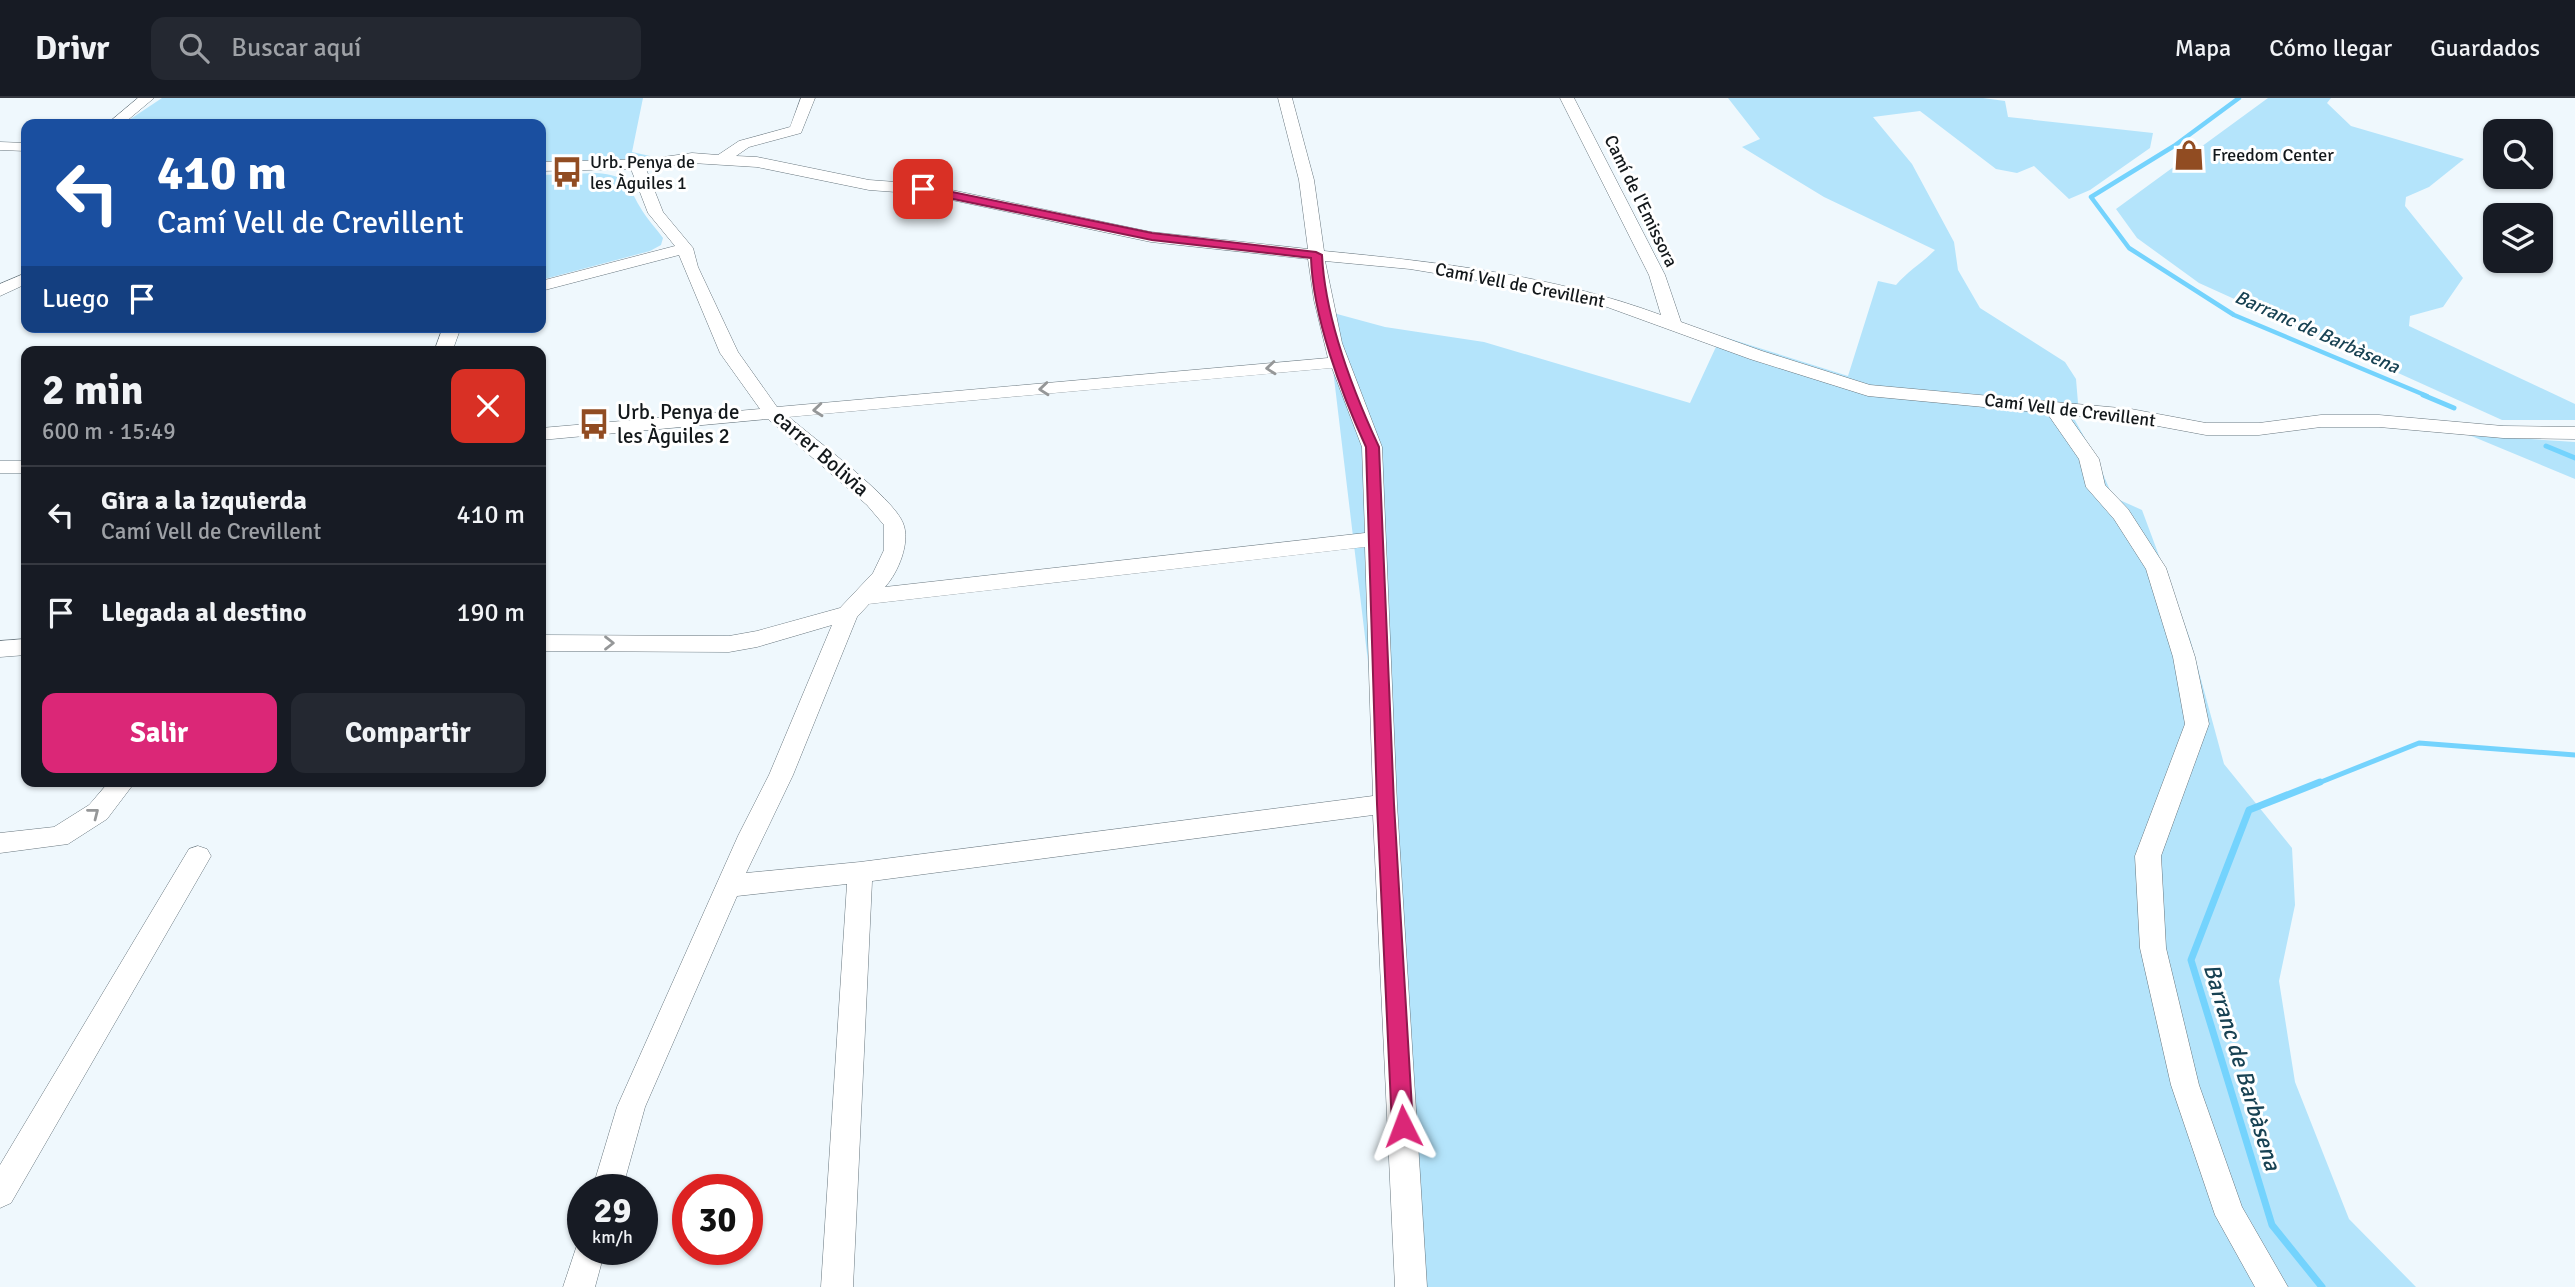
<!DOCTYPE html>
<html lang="es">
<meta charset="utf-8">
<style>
body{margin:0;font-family:Signika,sans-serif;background:#242831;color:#f1f3f6;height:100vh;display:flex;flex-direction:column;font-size:26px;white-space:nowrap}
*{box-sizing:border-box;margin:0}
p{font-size:23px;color:#9ea1a6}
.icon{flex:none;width:38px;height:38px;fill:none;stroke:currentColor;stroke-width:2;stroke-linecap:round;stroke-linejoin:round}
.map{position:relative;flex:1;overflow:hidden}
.side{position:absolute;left:21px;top:248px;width:525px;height:441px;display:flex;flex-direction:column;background:#171b24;border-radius:14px;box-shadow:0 2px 5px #0004}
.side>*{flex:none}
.guide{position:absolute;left:21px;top:21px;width:525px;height:214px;border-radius:14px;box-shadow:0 2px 5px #0004;background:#1a4fa0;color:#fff;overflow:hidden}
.fabs{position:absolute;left:2483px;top:21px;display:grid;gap:14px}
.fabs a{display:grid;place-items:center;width:70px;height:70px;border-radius:14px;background:#171b24;box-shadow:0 2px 5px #0004;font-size:35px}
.speed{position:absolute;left:567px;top:1076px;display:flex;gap:14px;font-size:35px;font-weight:700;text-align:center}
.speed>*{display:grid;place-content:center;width:91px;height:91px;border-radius:50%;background:#171b24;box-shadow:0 2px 5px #0004;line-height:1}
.speed small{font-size:18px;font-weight:400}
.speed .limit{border:10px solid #d22;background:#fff;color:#111}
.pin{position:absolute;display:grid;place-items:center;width:60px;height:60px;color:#fff;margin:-30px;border-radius:14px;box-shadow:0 4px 10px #0006}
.me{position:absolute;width:77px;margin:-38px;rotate:357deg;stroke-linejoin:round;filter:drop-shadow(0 0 5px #0008)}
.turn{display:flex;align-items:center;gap:24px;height:147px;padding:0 21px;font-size:32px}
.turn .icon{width:91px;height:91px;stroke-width:2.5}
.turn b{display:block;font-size:49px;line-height:60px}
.then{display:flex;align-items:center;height:66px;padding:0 21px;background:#0003;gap:14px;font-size:26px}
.round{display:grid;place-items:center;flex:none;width:74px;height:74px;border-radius:14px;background:#242831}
.head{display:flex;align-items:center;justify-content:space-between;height:119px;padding:0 21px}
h1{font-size:42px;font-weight:800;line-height:52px}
.action{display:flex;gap:14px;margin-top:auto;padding:14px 21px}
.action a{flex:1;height:80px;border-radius:14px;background:#db2777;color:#fff;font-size:28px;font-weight:800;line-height:80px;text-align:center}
.action a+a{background:#242831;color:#f1f3f6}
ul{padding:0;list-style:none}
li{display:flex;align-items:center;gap:21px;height:98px;padding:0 21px;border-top:2px solid #363941}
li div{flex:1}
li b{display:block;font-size:26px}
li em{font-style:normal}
header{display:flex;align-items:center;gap:42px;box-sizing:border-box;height:98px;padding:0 35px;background:#171b24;border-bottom:2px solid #363941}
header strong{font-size:33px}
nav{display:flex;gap:38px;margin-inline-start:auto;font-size:24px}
.search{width:490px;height:63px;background:#242831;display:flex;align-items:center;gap:18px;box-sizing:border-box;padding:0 24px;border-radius:14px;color:#9ea1a6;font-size:26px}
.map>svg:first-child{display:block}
</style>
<header>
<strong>Drivr</strong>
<div class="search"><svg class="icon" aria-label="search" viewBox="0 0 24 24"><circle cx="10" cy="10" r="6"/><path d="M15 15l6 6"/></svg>Buscar aquí</div>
<nav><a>Mapa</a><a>Cómo llegar</a><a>Guardados</a></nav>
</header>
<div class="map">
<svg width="2575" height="1189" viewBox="0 0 2575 1189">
<rect width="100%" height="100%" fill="#eff8fd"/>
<path fill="#b4e4fb" d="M 162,0 L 643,0 L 632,54 L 659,60 L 610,65 L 541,63 L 541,26 L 123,26 Z
M 1728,0 L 1983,0 L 2005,3 L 2008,19 L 2153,35 L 2150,50 L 2090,92 L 2069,101 L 2034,68 L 2017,75 L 1996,71 L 1920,13 L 1873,19 L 1912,66 L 1954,144 L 1958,172 L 1980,210 L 2065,264 L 2076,281 L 2078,305 L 2072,317 L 2096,360 L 2113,399 L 2142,412 L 2190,541 L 2224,666 L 2292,750 L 2295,807 L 2279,883 L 2295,984 L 2349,1121 L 2416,1189 L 1411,1189 L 1385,706 L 1326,213 L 1385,229 L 1484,244 L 1690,305 L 1721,238 L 1848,278 L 1878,183 L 1896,187 C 1908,173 1922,165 1935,152 L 1824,99 L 1742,49 L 1760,41 Z
M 2268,0 L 2331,0 L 2327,5 L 2351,28 L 2464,61 L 2429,89 L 2406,99 L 2405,108 L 2463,180 L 2443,209 L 2410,218 L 2409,228 L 2575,306 L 2575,322 L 2502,322 L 2199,185 L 2137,140 L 2116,111 Z
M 596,75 C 630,78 626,85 640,109 C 646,120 656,130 663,140 L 661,147 L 650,153 L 541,182 L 541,77 Z
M 2469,337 L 2575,344 L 2575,381 Z"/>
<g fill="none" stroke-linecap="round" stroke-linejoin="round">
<path stroke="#74d3fd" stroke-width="4.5" d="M 2239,0 L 2174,48 L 2091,99 L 2129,150 L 2234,217 L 2427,298"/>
<path stroke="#74d3fd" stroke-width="5" d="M 2423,297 L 2454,310
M 2546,348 L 2575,360
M 2316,686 L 2419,645 L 2575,657"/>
<path stroke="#74d3fd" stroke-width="7" d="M 2320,684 L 2249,712 L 2191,862 L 2272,1127 L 2322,1189"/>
<defs>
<path id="minor" d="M 138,0 L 154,0 L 123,26 L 107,26 Z
M 801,0 L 815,0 L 801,35 L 749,49 L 736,58 L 757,59 L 869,82 L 923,86 L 1151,134 L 1308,151 L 1299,82 L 1278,0 L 1292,0 L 1314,82 L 1324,153 C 1438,164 1553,177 1661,217 L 1649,177 L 1560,0 L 1574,0 L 1665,177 L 1681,224 L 1762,253 L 1870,287 L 2131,311 L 2206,325 L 2259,325 L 2321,317 L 2379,317 L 2503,328 L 2575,329 L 2575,341 L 2503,340 L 2379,329 L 2321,329 L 2259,337 L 2206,337 L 2131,323 L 2068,317 L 2099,361 L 2105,387 L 2128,411 L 2166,470 L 2195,559 L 2209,626 L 2161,758 L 2166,850 L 2199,987 L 2242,1109 L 2288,1189 L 2255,1189 L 2215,1117 L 2171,987 L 2140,850 L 2135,758 L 2185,626 L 2173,559 L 2146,471 L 2114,421 L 2086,389 L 2079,361 L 2047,315 L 1868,298 L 1750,261 L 1607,209 L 1555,195 L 1410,171 L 1325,163 L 1342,245 L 1382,349 L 1397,706 L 1427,1189 L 1395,1189 L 1373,717 L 872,783 L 853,1189 L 821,1189 L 847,786 L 737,798 L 645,1009 L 622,1092 L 592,1092 L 617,1009 L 738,738 L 769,677 L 832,527 L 757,549 L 729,554 L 541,553 L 541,537 L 729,538 L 757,533 L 840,510 L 873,475 L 884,452 L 884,427 L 867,407 L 768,321 L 541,342 L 541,330 L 760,311 L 720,255 L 679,157 L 541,193 L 541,183 L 675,148 L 648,115 L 631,71 L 541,73 L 541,64 L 649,61 L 692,55 L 718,57 L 739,43 L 790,29 ZM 692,65 L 757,69 L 869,92 L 923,96 L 1151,144 L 1308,161 L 1314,202 L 1328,260 L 777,309 L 738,254 L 698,169 L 693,150 L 663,114 L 646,71 ZM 1332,270 L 1362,349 L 1365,435 L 885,489 C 898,475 911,444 903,425 C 893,399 813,340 789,319 ZM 1365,449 L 1373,698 L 860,764 L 746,775 L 793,677 L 857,519 L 869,506 Z
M 0,44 L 26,45 L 26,53 L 0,52 Z
M 26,175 L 26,186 L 0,198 L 0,186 Z
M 443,229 L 461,229 L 452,254 L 434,254 Z
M 0,363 L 26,363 L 26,375 L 0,375 Z
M 26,541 L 26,557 L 0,559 L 0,543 Z
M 109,684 L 135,684 L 107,721 L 68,746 L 0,755 L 0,735 L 54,729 L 89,707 Z
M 198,748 L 207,751 L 211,758 L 207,765 L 11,1105 L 0,1110 L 0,1067 L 189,751 Z
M 583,1140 L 583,1152 L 605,1152 L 595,1189 L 563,1189 L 579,1141 Z"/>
</defs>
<use href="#minor" stroke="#69777f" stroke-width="1"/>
<use href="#minor" fill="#fff" fill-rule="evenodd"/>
</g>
<defs><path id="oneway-chevron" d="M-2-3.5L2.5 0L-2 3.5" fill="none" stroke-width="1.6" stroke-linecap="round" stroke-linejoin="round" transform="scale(1.75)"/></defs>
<g stroke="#959798">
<use href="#oneway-chevron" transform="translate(1271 270) rotate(175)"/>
<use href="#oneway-chevron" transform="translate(1044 291) rotate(175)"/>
<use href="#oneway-chevron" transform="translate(818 312) rotate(175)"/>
<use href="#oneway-chevron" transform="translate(609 545)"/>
<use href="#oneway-chevron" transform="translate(94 715) rotate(-38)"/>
</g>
<path fill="#db2777" stroke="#8e194d" stroke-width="2" d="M 923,88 L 1152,135 L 1316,154 L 1322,157 C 1325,219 1353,293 1379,349 L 1394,706 L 1413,1028 L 1410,1035 L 1403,1038 L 1395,1035 L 1392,1028 L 1377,706 L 1366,349 C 1341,295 1313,219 1311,160 L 1152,142 L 919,94 L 918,91 Z"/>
<defs>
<symbol id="shop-bare" viewBox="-9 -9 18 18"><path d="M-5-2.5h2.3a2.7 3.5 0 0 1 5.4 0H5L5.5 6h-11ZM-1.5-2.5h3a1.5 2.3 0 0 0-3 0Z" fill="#914c22" stroke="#fff" stroke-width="2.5" paint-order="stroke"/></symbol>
<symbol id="bus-bare" viewBox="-9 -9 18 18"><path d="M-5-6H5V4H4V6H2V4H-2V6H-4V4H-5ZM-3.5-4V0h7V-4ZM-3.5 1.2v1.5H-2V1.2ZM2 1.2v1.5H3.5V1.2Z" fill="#914c22" stroke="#fff" stroke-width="2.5" paint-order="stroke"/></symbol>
</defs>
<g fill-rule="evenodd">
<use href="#shop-bare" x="2167" y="35" width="44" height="44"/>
<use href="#bus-bare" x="545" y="52" width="44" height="44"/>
<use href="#bus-bare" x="572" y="304" width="44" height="44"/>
</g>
<g text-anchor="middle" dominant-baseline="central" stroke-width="6" stroke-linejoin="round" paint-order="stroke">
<g font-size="18" fill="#13181b" stroke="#fff" text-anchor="start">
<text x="2212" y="57">Freedom Center</text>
<text x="590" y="64">Urb. Penya de<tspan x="590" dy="21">les Àguiles 1</tspan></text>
</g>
<g font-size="18" fill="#13181b" stroke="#fff">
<text transform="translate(1641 103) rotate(64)">Camí de l'Emissora</text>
<text transform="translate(1520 187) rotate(11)">Camí Vell de Crevillent</text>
<text transform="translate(2070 312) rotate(7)">Camí Vell de Crevillent</text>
</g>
<g font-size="19" font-style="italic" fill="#184253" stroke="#fff">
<text transform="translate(2317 234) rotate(24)">Barranc de Barbàsena</text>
</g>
<g font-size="21" fill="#13181b" stroke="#fff" text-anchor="start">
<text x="617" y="314">Urb. Penya de<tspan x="617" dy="24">les Àguiles 2</tspan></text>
</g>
<g font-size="21" fill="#13181b" stroke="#fff">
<text transform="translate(821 355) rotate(41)">carrer Bolivia</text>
</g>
<g font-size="23" font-style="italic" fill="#184253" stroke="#fff">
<text transform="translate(2242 969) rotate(73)">Barranc de Barbàsena</text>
</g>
</g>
</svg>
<div class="fabs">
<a><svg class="icon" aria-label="search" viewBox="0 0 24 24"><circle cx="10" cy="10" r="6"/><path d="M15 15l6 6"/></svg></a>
<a><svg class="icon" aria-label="layers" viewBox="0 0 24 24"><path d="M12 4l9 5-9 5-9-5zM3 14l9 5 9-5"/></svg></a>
</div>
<div class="speed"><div>29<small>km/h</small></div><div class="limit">30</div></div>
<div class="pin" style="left:923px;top:91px;background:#d93025"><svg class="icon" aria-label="arrive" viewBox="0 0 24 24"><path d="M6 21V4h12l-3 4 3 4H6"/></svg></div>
<svg class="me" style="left:1403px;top:1028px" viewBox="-20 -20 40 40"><path d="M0-17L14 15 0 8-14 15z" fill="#db2777" stroke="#fff" stroke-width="4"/></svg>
<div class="guide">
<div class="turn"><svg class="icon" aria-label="left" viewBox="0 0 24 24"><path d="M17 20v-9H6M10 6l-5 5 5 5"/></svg><div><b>410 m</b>Camí Vell de Crevillent</div></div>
<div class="then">Luego<svg class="icon" aria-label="arrive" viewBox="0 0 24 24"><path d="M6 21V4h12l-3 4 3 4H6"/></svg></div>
</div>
<section class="side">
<div class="head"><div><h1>2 min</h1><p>600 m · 15:49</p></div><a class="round" style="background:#d93025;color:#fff"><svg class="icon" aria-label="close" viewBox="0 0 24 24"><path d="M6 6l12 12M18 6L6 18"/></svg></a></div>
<ul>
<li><svg class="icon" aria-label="left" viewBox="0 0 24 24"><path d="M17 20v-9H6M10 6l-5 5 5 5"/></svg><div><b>Gira a la izquierda</b><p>Camí Vell de Crevillent</p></div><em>410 m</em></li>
<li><svg class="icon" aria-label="arrive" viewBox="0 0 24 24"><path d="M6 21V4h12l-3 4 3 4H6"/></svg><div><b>Llegada al destino</b></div><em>190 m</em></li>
</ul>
<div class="action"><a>Salir</a><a>Compartir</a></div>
</section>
</div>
